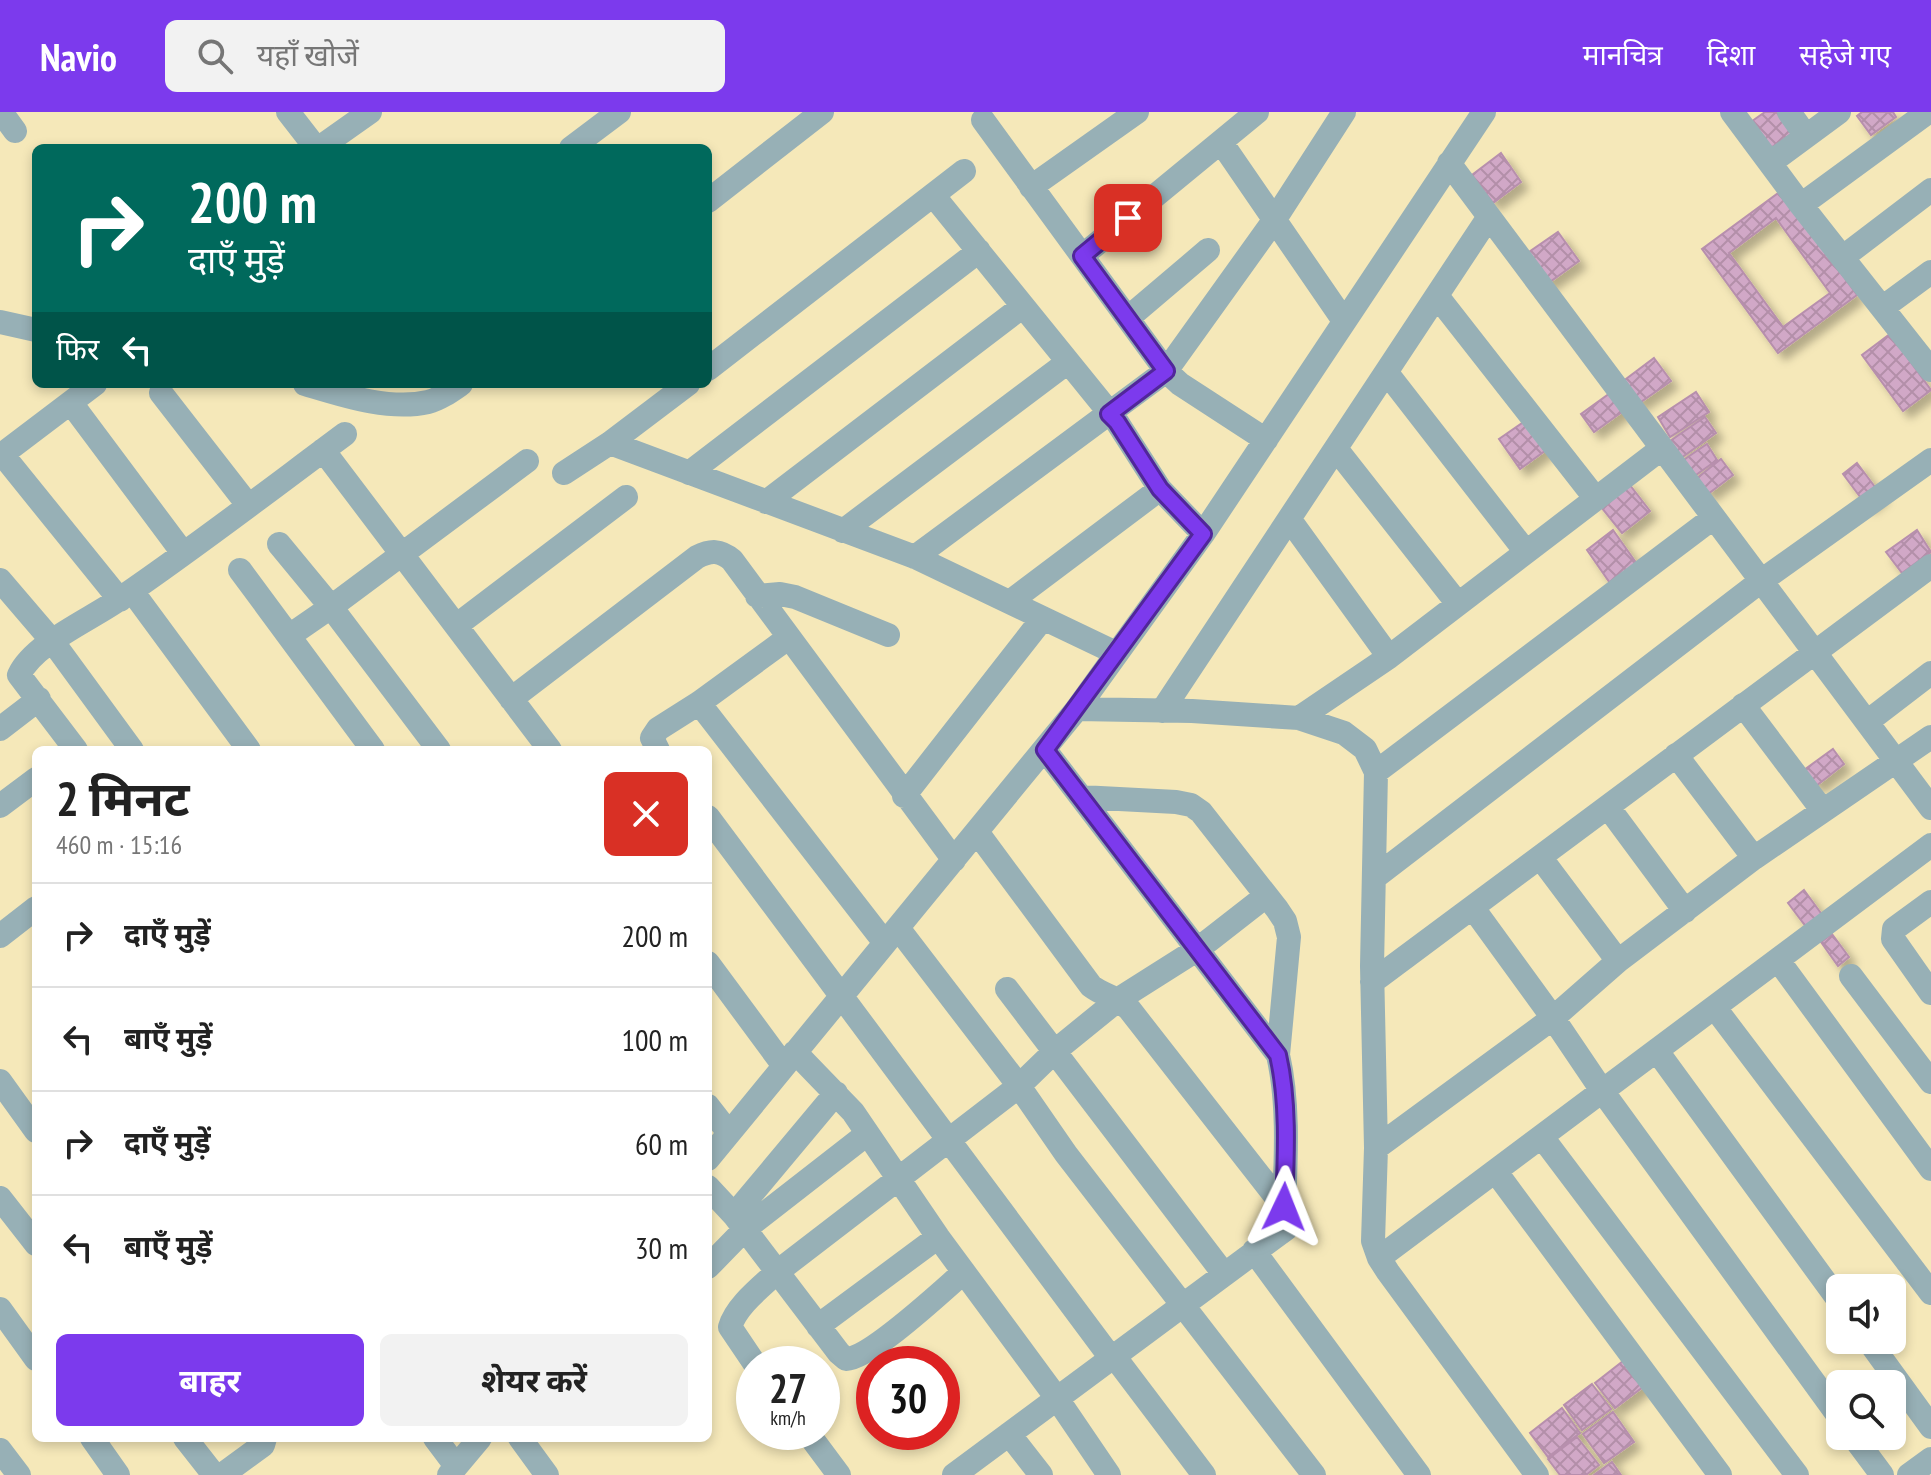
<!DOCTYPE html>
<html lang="hi">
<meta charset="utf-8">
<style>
body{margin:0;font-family:"PT Sans Narrow","Noto Sans Devanagari",sans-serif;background:#f2f2f2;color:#222;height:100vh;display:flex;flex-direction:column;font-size:30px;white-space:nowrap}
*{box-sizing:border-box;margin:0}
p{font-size:26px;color:#767676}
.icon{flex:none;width:44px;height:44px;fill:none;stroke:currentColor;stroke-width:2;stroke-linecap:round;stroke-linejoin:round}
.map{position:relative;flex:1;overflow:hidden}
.side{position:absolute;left:32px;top:634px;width:680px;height:696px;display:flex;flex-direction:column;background:#fff;border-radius:12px;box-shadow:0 4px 12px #0003}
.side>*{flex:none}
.hud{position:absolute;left:32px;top:32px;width:680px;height:244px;border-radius:12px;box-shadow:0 4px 12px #0003;background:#00695c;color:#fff;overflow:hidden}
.buttons{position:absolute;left:1826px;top:1162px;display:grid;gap:16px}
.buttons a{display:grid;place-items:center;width:80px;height:80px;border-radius:12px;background:#fff;box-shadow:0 4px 12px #0003;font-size:40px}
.speed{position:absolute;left:736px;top:1234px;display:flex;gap:16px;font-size:40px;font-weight:700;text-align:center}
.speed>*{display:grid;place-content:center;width:104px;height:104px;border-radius:50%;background:#fff;box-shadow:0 4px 12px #0003;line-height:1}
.speed small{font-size:20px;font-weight:400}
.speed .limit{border:12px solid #d22;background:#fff;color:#111}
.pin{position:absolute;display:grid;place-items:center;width:68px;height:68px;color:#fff;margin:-34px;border-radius:16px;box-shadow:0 4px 12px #0006}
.me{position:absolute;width:88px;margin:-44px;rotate:2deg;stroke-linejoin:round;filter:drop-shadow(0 0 6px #0008)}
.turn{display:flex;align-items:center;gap:28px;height:168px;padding:0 24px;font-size:36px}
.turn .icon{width:104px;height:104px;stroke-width:2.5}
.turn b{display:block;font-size:56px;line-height:68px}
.then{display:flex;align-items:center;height:76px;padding:0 24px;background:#0003;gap:16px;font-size:30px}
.round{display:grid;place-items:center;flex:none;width:84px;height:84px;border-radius:12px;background:#f2f2f2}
.overview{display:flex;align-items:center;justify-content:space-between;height:136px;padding:0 24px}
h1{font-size:48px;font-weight:700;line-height:60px}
.cta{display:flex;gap:16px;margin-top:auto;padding:16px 24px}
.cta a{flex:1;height:92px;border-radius:12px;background:#7c3aed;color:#fff;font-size:32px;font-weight:700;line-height:92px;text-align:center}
.cta a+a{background:#f2f2f2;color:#222}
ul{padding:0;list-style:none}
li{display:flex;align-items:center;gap:24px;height:104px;padding:0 24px;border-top:2px solid #e0e0e0}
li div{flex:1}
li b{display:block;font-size:30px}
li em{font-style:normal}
header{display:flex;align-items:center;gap:48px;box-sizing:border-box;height:112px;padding:0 40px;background:#7c3aed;color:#fff}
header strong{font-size:38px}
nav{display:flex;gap:44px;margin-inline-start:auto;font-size:28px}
.search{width:560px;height:72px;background:#f2f2f2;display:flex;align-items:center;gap:20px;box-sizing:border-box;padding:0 28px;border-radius:12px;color:#767676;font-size:30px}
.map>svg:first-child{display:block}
</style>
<header>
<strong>Navio</strong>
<div class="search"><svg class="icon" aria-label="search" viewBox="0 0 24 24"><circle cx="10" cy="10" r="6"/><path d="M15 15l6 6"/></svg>यहाँ खोजें</div>
<nav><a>मानचित्र</a><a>दिशा</a><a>सहेजे गए</a></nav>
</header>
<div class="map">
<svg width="1931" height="1363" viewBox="0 0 1931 1363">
<defs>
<pattern id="building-cross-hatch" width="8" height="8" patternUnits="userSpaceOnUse" patternTransform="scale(2)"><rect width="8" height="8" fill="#d1a8c7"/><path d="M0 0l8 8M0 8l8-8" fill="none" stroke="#b38fa9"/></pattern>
<filter id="shadow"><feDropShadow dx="7" dy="7" stdDeviation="4" flood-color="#0004"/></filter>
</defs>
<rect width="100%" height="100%" fill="#f5e8b9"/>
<path fill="url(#building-cross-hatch)" stroke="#b78fad" stroke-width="2" fill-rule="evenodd" filter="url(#shadow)" d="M 1765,0 L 1783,0 L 1796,19 L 1766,39 L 1748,12 Z
M 1862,0 L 1893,0 L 1896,5 L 1871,23 L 1857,4 Z
M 1501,41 L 1521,70 L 1493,91 L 1472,63 Z
M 1781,79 L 1857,183 L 1778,241 L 1702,137 ZM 1776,106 L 1830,181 L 1783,215 L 1729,141 Z
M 1558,120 L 1579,149 L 1547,172 L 1526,142 Z
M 1890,222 L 1931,278 L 1903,299 L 1862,243 Z
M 1654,246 L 1671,269 L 1638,292 L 1622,270 Z
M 1613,279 L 1626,297 L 1594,320 L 1581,302 Z
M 1696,280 L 1709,300 L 1670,325 L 1658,305 Z
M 1705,305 L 1716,321 L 1681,346 L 1670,329 Z
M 1528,307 L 1549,336 L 1520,357 L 1499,327 Z
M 1707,332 L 1717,348 L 1693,365 L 1682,349 Z
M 1721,347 L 1733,363 L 1708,382 L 1696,367 Z
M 1857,351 L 1881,383 L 1867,394 L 1843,362 Z
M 1626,368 L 1650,399 L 1622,421 L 1597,390 Z
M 1613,418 L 1637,452 L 1610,471 L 1587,438 Z
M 1917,418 L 1931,440 L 1902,461 L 1886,440 Z
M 1833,637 L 1844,652 L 1816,674 L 1804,658 Z
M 1804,778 L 1823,804 L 1807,816 L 1788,791 Z
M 1832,822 L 1849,845 L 1838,854 L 1821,830 Z
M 1627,1246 L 1647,1272 L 1615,1296 L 1595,1271 Z
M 1592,1272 L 1611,1297 L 1582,1318 L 1564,1293 Z
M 1562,1296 L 1580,1321 L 1548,1345 L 1530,1321 Z
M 1613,1300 L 1634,1330 L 1604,1351 L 1583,1322 Z
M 1577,1325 L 1599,1353 L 1586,1363 L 1560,1363 L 1548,1347 Z
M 1612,1350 L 1621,1363 L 1594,1363 Z"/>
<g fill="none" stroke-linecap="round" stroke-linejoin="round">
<path stroke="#97b0b6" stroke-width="24" d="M 1,0 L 15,19
M 288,0 L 316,36
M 1732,0 L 1801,93 L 1931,258
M 1789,0 L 1806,24
M 983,8 L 1166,259 L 1180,272 L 1266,328
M 1221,30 L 1344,209
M 319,36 L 370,0
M 571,36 L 619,0
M 1449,51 L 1931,696
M 1770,51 L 1839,0
M 1031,75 L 1137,0
M 933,83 L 1117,310 L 1160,377 L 1203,422
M 708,89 L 822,0
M 1801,93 L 1928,0
M 1082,144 L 1257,0
M 1843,145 L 1931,78
M 1437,184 L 1596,387
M 1882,196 L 1931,160
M 1128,206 L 1208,138
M 0,210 L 36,218
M 708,257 L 964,59
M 1387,261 L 1526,440
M 305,272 C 342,283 389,299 428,290 C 440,287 451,279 461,272
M 161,281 L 248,393
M 71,291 L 183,441
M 610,331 L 915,445 L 1116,541
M 323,338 L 550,638
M 1337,338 L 1458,492
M 2,342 L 120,488
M 0,344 L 95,272
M 564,361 L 610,331 L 688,272
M 689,361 L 979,139
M 766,390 L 1023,194
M 1290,408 L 1389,545
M 843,419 L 1068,250
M 279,432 L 331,495 L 439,638
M 915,445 L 1166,259 L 1275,107 L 1344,0
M 240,458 L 373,638
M 0,468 L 53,530 L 132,638
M 132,479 L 249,638
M 757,484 L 780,482 L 795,485 L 888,523
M 1011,489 L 1160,377
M 457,513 L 626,385
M 289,524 L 331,495 L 527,349
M 511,587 L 697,445 C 711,438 720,438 732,448 L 954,748
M 699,591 L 885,831
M 1743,593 L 1823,699
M 1077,597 L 1192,599 L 1299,606 L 1344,621 L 1365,637 L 1376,660 L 1372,854 L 1376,1036 L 1373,1129 L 1379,1146 L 1388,1160 L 1537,1363
M 1162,599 L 1488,106
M 1299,606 L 1389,545 L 1661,337
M 1867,610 L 1931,561
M 0,617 L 39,587
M 76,638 L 19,563 C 34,531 92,507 121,486 C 197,434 271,377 345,322
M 658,638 L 652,626 L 658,617 L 699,591 L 788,526
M 1045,638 L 1278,943 C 1289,991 1286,1045 1284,1095
M 1676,643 L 1754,746
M 1376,660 L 1713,406
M 904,684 L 1043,506
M 1081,685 L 1176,690 L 1191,693 L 1201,700 L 1277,797 L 1285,809 L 1289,825 L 1278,943
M 0,694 L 36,667
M 1608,695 L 1685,799
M 708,705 L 1111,1246
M 1540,745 L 1618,849
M 1374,766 L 1761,469 L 1931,348
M 1931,790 L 1894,817 L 1893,827 L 1931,881
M 1473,796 L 1553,906 L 1603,980 L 1840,1306
M 898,816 L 1019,974 L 1066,1042 L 1314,1363
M 0,824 L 36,796
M 1778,848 L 1931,1057
M 708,851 L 784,954
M 1851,864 L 1931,970
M 1372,870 L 1931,454
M 1007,877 L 1224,1162
M 1715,896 L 1931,1181
M 1657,939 L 1840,1190
M 795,940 L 853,1000 L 938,1125 L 1056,1285 L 1109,1363
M 0,969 L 36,1019
M 708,994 L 729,1021
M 1542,1025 L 1797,1363
M 1376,1036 L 1553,906 L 1618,849 L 1754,746 L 1931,625
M 708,1047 L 1077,597 L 1203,422 L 1484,0
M 1496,1060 L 1720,1363
M 708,1075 L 734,1103 L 836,981
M 0,1086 L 36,1132
M 734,1103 L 839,1241 L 846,1247 C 871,1246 942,1179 964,1160
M 1254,1139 L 1419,1363
M 1379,1146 L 1931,733
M 708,1155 L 745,1117 L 867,1022
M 0,1197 L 36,1247
M 818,1214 L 938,1125
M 1868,1228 L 1931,1315
M 1114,1244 L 1204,1363
M 755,1252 L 730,1215 C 736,1194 761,1175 777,1160 L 1019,974 L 1055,939 L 1119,887 L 1198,837 L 1266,784
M 807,1320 L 839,1363
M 1009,1322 L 1041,1363
M 1853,1324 L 1882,1363
M 92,1326 L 118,1363
M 185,1326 L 214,1363
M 435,1326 L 456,1354
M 520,1326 L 547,1363
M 0,1338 L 19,1363
M 222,1363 L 263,1333 L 265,1326
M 449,1363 L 480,1326
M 954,1363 L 1287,1116 L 1291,1107 L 1284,1095 L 1130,898 C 1118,885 1104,884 1091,874 L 977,720
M 1909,1363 L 1931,1347"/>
</g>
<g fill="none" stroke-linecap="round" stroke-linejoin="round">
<defs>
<path id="route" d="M 1128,106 L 1082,144 L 1166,259 L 1109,302 L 1117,310 L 1160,377 L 1203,422 L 1045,638 L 1278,943 C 1289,991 1286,1045 1284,1095"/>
</defs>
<use href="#route" stroke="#51269a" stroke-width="20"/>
<use href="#route" stroke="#7c3aed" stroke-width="14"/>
</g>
</svg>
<div class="buttons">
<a><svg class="icon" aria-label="sound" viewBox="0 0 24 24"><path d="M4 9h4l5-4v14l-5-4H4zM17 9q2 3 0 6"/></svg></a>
<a><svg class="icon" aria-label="search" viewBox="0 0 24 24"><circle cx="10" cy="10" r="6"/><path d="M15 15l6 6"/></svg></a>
</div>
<div class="speed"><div>27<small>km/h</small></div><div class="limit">30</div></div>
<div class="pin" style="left:1128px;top:106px;background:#d93025"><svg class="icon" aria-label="arrive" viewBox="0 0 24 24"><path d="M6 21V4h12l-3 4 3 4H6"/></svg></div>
<svg class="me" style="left:1284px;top:1095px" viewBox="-20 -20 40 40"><path d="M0-17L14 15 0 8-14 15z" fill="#7c3aed" stroke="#fff" stroke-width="4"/></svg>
<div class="hud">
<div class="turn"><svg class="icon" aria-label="right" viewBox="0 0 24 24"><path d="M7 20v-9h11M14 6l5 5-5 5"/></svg><div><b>200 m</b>दाएँ मुड़ें</div></div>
<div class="then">फिर<svg class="icon" aria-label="left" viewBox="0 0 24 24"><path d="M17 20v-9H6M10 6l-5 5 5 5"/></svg></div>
</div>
<section class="side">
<div class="overview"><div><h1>2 मिनट</h1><p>460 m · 15:16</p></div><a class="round" style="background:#d93025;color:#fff"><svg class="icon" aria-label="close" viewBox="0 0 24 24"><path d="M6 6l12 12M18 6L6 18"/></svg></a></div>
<ul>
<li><svg class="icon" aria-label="right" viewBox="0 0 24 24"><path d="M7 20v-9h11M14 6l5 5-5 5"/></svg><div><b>दाएँ मुड़ें</b></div><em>200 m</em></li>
<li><svg class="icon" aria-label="left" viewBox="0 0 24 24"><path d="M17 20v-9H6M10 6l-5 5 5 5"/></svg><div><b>बाएँ मुड़ें</b></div><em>100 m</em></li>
<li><svg class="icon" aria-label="right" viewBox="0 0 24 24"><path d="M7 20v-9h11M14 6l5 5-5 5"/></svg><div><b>दाएँ मुड़ें</b></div><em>60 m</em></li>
<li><svg class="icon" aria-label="left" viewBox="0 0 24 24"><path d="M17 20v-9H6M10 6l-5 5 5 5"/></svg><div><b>बाएँ मुड़ें</b></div><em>30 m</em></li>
</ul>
<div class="cta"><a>बाहर</a><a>शेयर करें</a></div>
</section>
</div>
